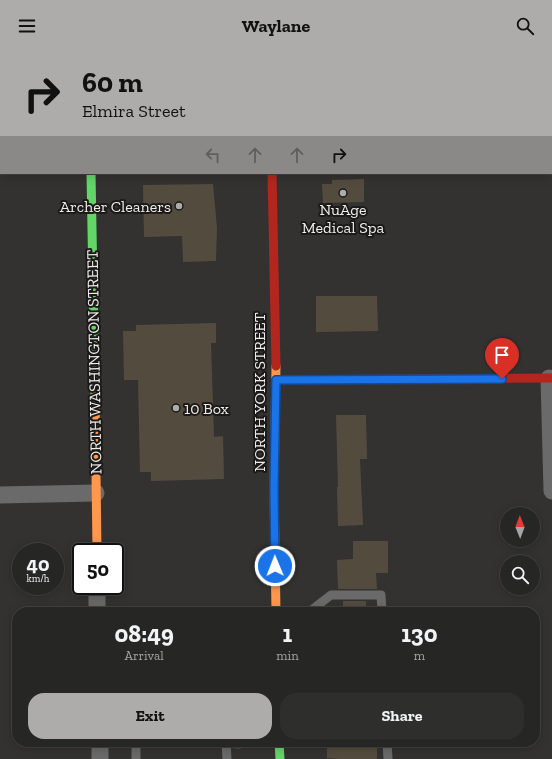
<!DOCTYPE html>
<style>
body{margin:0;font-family:"Zilla Slab",serif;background:#2e2e2d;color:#f1f3f6;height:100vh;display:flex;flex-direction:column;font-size:15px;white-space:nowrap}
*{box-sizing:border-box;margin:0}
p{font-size:13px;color:#a4a5a7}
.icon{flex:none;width:22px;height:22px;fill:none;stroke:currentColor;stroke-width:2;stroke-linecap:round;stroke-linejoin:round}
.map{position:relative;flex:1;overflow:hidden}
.sheet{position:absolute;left:12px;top:555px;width:528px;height:140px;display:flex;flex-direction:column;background:#262625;border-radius:16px;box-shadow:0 2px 10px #0003,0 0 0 1px #424342}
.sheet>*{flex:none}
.top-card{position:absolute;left:0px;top:0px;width:552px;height:122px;box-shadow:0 2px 10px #0003,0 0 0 1px #424342;background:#adacab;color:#111;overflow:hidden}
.needle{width:26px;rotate:359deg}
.controls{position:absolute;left:500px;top:455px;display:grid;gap:8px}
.controls a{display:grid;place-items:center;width:40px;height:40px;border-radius:50%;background:#262625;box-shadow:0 2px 10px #0003,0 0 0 1px #424342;font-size:20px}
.speed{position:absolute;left:12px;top:491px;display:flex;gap:8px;font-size:20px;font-weight:700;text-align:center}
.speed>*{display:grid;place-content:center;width:52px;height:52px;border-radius:50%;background:#262625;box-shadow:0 2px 10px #0003,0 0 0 1px #424342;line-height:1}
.speed small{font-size:10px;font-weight:400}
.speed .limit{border:2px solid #111;border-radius:6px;background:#fff;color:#111}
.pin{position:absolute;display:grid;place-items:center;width:34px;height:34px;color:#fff;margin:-41px -17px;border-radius:50% 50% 50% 0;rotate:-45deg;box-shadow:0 0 4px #0007}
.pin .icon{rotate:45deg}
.me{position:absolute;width:44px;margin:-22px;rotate:359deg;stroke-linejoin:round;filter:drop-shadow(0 0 3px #0008)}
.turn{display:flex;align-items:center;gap:14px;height:84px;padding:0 16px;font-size:18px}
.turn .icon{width:52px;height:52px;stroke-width:2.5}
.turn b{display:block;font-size:28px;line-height:34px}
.lanes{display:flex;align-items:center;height:38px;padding:0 16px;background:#0003;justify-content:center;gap:20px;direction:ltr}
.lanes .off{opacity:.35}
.eta{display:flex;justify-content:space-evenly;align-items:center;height:68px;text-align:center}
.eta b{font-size:24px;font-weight:700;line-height:28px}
.button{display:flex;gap:8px;margin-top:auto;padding:8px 16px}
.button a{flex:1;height:46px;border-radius:16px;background:#adacab;color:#111;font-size:16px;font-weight:700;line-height:46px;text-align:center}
.button a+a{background:#2e2e2d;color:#f1f3f6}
header{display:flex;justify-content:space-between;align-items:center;height:52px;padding:0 16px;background:#adacab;color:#111;font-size:18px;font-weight:700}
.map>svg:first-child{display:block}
</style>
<header><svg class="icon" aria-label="menu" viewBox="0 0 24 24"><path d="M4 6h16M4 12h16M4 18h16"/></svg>Waylane<svg class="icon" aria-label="search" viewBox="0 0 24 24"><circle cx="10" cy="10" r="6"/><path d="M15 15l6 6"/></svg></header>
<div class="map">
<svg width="552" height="707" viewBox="0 0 552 707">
<rect width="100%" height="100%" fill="#333231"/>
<path fill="#534c3e" d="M 364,127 L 364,150 L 323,151 L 322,132 L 332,132 L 332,128 Z
M 213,132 L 217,176 L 216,209 L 183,210 L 182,184 L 144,185 L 143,133 Z
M 316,244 L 377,244 L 378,279 L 316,280 Z
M 216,271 L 216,291 L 211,291 L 214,385 L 223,384 L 224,427 L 151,429 L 151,420 L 140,420 L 138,328 L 124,328 L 123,279 L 136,279 L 136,273 Z
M 336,363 L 366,363 L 367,407 L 360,407 L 363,473 L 338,474 L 337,435 L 338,435 Z
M 353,489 L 388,489 L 388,521 L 376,521 L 377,537 L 338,537 L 337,508 L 353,507 Z
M 343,549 L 366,549 L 366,560 L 343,560 Z
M 327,690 L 377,690 L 377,707 L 338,707 L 327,706 Z"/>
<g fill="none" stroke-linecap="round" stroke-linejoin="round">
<path stroke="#6a6a6a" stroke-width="9" d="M 371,1 L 371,0
M 309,560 L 331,543 L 381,543 L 382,560
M 136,690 L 136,707
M 225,690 L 238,692 L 253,690
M 387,690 L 388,707
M 226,691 L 227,707"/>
<path stroke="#6a6a6a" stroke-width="17" d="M 88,0 L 88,1
M 551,81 L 552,81
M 0,110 L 1,110
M 549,326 L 552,439
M 0,443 L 96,441
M 97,534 L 97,560
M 100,690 L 100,707"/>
<path stroke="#63d668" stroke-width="9" d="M 91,121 L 95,344
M 279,690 L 280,707"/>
<path stroke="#ff974d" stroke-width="9" d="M 276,314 L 274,437 L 276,560
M 95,344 L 97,500"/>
<path stroke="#b3261e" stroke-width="9" d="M 269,0 L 269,1
M 272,121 L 276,314
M 276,328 L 552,326"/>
</g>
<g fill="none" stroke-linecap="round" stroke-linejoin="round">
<defs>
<path id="route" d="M 275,514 L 274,437 L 276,328 L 502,327"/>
</defs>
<use href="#route" stroke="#114b97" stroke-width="10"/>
<use href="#route" stroke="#1a73e8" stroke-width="7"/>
</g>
<g fill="#adacab" stroke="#1b1a19" stroke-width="1.5">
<circle cx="343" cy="141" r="4"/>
<circle cx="179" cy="154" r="4"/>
<circle cx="176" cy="356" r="4"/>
</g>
<g text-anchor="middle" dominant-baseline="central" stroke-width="4" stroke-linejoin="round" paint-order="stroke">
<g font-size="16" fill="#efeeec" stroke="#1b1a19" text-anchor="end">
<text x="171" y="154">Archer Cleaners</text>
<text x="343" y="157" text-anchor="middle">NuAge<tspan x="343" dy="18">Medical Spa</tspan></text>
<text x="184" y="356" text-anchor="start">10 Box</text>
</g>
<g font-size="16" fill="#efeeec" stroke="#1b1a19">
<text transform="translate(94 310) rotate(-91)">NORTH WASHINGTON STREET</text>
<text transform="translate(259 340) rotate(-90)">NORTH YORK STREET</text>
</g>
</g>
</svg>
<div class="controls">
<a><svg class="needle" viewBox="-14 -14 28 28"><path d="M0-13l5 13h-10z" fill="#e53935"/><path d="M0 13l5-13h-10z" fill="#a4a5a7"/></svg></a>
<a><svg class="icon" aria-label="search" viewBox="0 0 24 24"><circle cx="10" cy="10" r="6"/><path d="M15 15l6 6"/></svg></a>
</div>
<div class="speed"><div>40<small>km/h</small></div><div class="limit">50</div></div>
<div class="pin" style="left:502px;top:327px;background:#d93025"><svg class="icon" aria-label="arrive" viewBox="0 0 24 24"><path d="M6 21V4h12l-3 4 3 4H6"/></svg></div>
<svg class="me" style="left:275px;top:514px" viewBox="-20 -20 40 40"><circle r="17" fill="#1a73e8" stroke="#fff" stroke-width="3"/><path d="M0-11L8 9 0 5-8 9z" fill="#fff"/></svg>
<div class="top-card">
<div class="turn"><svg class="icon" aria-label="right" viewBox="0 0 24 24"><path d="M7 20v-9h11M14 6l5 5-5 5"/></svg><div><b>60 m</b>Elmira Street</div></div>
<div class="lanes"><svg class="icon off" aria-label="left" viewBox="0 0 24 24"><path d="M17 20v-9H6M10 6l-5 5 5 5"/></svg><svg class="icon off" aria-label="ahead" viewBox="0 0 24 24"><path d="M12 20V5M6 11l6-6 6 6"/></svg><svg class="icon off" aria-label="ahead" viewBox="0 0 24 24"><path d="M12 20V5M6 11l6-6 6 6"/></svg><svg class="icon" aria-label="right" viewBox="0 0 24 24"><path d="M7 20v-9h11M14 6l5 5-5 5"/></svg></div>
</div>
<section class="sheet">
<div class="eta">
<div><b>08:49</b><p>Arrival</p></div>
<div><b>1</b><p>min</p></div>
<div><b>130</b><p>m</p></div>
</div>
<div class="button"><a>Exit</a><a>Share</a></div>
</section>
</div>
